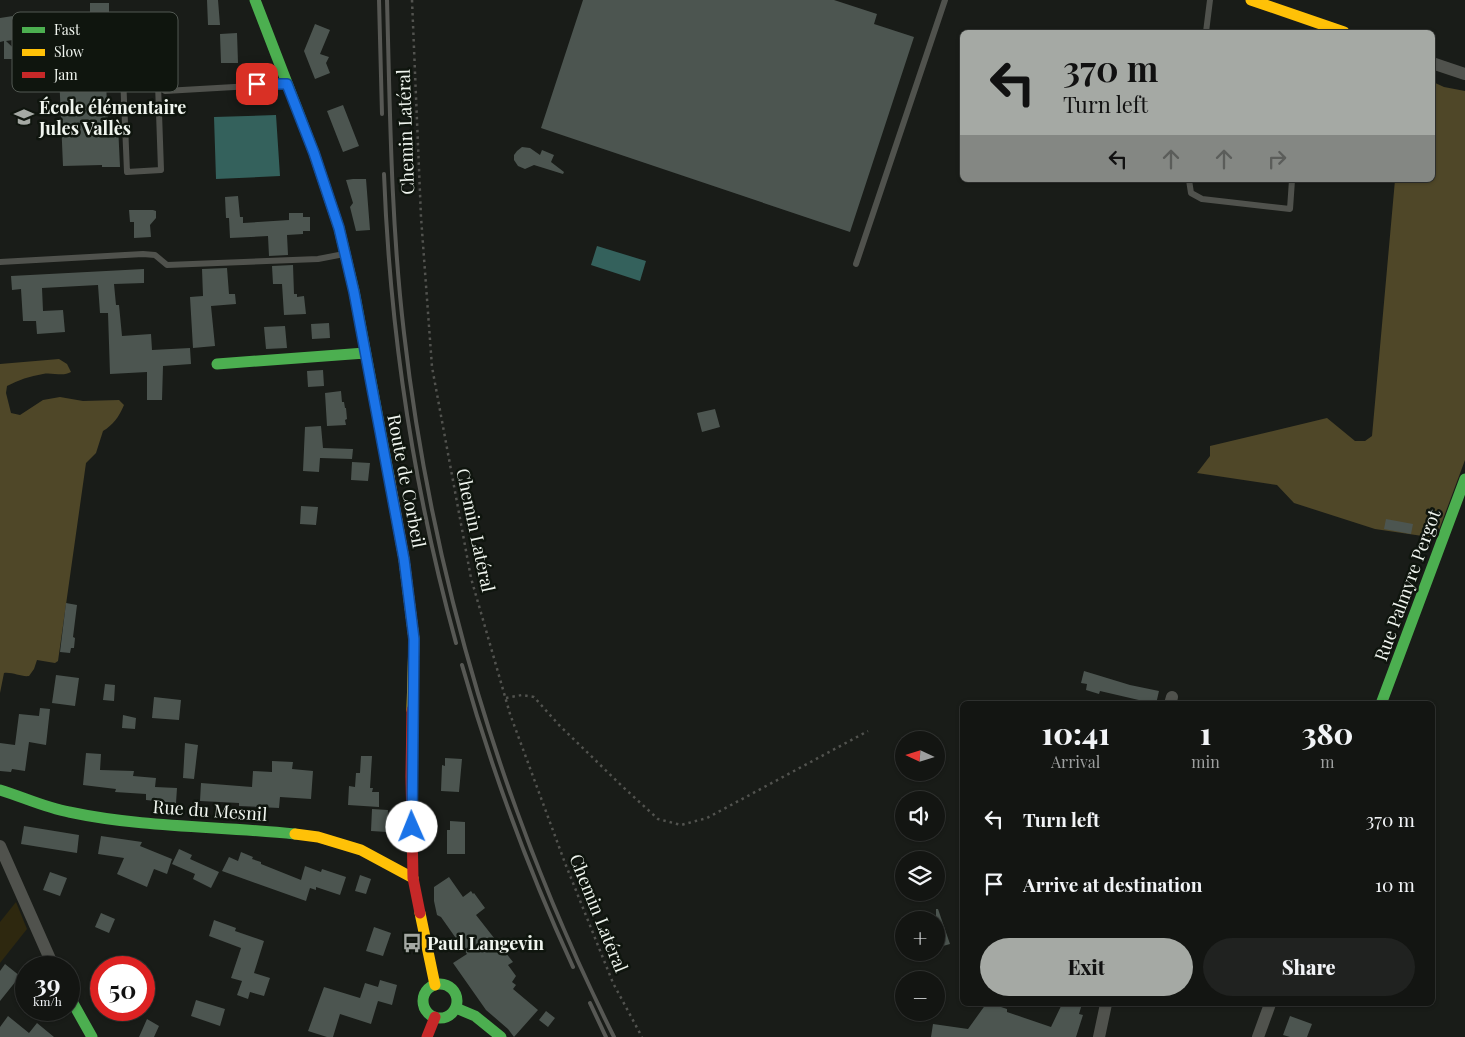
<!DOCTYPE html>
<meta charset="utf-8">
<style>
body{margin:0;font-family:"Playfair Display",serif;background:#202220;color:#f1f3f6;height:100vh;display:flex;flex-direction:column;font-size:19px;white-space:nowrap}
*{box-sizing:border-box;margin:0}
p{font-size:16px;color:#9d9f9f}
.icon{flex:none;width:28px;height:28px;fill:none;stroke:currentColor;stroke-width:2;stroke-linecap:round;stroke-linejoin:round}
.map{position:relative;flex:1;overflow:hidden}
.drawer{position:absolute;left:960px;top:701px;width:475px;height:305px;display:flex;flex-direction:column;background:#131512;border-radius:8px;box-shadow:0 1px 4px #0004,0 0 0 1px #323432}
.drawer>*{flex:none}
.banner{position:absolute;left:960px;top:30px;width:475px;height:152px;border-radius:8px;box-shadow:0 1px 4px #0004,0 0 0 1px #323432;background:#a5a9a4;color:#111;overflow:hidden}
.needle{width:32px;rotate:274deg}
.fabs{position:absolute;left:895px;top:731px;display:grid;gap:10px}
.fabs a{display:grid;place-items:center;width:50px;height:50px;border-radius:50%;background:#131512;box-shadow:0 1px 4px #0004,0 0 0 1px #323432;font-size:25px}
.speed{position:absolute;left:15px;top:956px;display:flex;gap:10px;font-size:25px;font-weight:700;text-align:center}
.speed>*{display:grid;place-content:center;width:65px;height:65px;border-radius:50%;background:#131512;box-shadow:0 1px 4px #0004,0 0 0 1px #323432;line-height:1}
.speed small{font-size:12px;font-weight:400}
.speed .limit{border:8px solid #d22;background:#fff;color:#111}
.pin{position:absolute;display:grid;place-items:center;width:42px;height:42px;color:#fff;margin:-21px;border-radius:10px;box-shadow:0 2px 8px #0006}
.me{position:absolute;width:55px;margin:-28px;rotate:359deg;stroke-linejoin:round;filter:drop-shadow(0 0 4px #0008)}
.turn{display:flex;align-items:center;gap:18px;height:105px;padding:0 20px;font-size:22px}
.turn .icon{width:65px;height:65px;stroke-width:2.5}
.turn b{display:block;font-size:35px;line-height:42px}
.lanes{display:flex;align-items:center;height:48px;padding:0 20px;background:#0003;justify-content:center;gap:25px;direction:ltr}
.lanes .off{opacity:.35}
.eta{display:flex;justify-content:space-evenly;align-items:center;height:85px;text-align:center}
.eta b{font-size:30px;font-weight:800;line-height:35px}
.primary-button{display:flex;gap:10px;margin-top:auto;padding:10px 20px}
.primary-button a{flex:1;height:58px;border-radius:30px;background:#a5a9a4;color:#111;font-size:20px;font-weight:800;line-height:58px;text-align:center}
.primary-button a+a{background:#202220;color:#f1f3f6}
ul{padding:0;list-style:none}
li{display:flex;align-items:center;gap:15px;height:65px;padding:0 20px}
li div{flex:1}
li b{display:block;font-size:19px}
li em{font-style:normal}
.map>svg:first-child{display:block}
</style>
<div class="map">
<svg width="1465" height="1037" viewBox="0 0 1465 1037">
<rect width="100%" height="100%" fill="#191c18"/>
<path fill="#2e280f" d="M 16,902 L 27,929 L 0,963 L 0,922 Z"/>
<path fill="#4f4728" d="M 1433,82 L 1444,87 L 1465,91 L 1465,460 L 1436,538 L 1375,529 L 1294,503 L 1277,485 L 1197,473 L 1210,456 L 1210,446 L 1327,418 L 1355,441 L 1365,441 L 1372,436 L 1395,180 L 1432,180 Z
M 59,359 L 67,364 L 71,372 C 63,377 52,372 43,374 C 30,376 18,380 7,386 L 6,393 L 11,413 L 20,415 L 43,400 L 60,397 L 83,401 L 119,400 L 124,405 C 119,417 113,425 103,431 L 96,453 L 86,463 L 58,661 L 55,663 L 37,660 L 34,669 L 29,676 C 21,677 13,672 4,673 L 0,693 L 0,364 Z"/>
<path fill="#34615c" d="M 276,115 L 280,176 L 216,179 L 214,117 Z
M 597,246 L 646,261 L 640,281 L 591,265 Z"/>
<path fill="#4c5550" d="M 207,0 L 218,0 L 220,25 L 208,25 Z
M 583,0 L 834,0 L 877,14 L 874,24 L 914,37 L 850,232 L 541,128 Z
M 90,3 L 109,3 L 109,15 L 118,15 L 119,26 L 90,28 Z
M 32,13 L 35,37 L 6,41 L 25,59 L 4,59 L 4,41 L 0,42 L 0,18 Z
M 315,24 L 330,30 L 320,54 L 329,57 L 326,63 L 330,73 L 315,79 L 304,51 Z
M 237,33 L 238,63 L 221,63 L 220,34 Z
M 71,49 L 72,63 L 105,61 L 108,125 L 118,125 L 120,167 L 102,167 L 102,165 L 63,166 L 58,50 Z
M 343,105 L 359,146 L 343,152 L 327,111 Z
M 522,147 L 530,148 L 540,155 L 542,150 L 554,155 L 551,162 L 564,172 L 563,174 L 534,165 L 525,169 L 518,166 L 514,160 L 514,155 L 517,151 Z
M 353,179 L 366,179 L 370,230 L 356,231 L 350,207 L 353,203 L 346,180 Z
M 238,196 L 240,217 L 243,217 L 243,223 L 289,220 L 289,213 L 303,213 L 303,217 L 310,217 L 310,231 L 303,231 L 303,234 L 287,235 L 288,255 L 269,256 L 268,236 L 230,238 L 229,218 L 226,218 L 225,197 Z
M 129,210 L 153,210 L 156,211 L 156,218 L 150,225 L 151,237 L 134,238 L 134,222 L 130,222 Z
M 293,265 L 294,294 L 297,294 L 297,297 L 304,296 L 306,314 L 284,315 L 282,284 L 273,284 L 272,266 Z
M 227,268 L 229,294 L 235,294 L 236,304 L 211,306 L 215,346 L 193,348 L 190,297 L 203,296 L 202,269 Z
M 144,269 L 144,283 L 114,284 L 116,305 L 119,305 L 122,336 L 151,334 L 152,350 L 190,348 L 191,364 L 163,366 L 162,400 L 147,400 L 147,372 L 110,374 L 108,313 L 100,313 L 98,285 L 42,288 L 43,311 L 63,310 L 65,332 L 37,334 L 36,321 L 23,321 L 21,289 L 12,290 L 11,276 Z
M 329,323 L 330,338 L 312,339 L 311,324 Z
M 285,326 L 287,348 L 266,349 L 264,327 Z
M 323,370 L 324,386 L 308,387 L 307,371 Z
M 341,391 L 342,402 L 344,402 L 345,408 L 346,408 L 347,419 L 345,420 L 346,425 L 327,426 L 325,393 Z
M 715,409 L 720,427 L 702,432 L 697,413 Z
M 321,426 L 323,448 L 353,449 L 352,459 L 320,458 L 319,472 L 303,471 L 305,427 Z
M 352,462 L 370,463 L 368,481 L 351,480 Z
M 301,506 L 318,507 L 316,525 L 300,524 Z
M 1386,519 L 1413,524 L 1411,534 L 1384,529 Z
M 66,603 L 77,605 L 73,637 L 75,638 L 74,648 L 71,648 L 70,653 L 60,652 Z
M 1084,671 L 1130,685 L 1159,691 L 1156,704 L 1100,691 L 1099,694 L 1086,690 L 1087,684 L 1081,683 Z
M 56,675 L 79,678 L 75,706 L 52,703 Z
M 105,684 L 115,685 L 114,701 L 103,700 Z
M 154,697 L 181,700 L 179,720 L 152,718 Z
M 40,708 L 50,709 L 46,745 L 29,742 L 25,771 L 12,769 L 11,772 L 0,771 L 0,743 L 15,745 L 19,714 L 39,716 Z
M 123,715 L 136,718 L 135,729 L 122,728 Z
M 185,743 L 198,745 L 194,779 L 183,778 Z
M 86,753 L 101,754 L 100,770 L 134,771 L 133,776 L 156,778 L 155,787 L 177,788 L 176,803 L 146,800 L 146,794 L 115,792 L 116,789 L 83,785 Z
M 361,756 L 372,756 L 370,788 L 373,788 L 372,792 L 379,792 L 379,807 L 348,805 L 349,786 L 355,787 L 356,773 L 360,773 Z
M 445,758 L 462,759 L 459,792 L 441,791 L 442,765 L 445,766 Z
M 272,761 L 293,762 L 292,769 L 313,771 L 311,799 L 280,797 L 279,808 L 239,806 L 239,803 L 200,801 L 201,783 L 252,787 L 253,771 L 272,772 Z
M 372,809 L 388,810 L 387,832 L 371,831 Z
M 450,821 L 465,822 L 465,854 L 447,854 L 447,830 L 450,830 Z
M 24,826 L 79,835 L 77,853 L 21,844 Z
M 101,836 L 142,842 L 140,846 L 172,859 L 167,874 L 154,869 L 147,887 L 117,874 L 124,858 L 98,854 Z
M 179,849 L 192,855 L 190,859 L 219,872 L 211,888 L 193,879 L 195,874 L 172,864 Z
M 241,852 L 253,857 L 252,859 L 261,862 L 261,864 L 301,880 L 305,866 L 321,872 L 322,869 L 346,877 L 340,895 L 316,887 L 316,890 L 310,888 L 306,901 L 222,871 L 229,857 L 238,861 Z
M 50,872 L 67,878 L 60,896 L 43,890 Z
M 360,875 L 371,879 L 366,894 L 355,891 Z
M 449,877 L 463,897 L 471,891 L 473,894 L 474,893 L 485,908 L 476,915 L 513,962 L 508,965 L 516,976 L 512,982 L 516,985 L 513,989 L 538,1010 L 514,1037 L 508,1029 L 486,1010 L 453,963 L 467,954 L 441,917 L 437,915 L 434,901 L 434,887 Z
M 936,909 L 938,909 L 950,944 L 936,948 Z
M 101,913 L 115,919 L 109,933 L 95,927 Z
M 214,920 L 236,928 L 235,931 L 264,941 L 254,973 L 270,978 L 264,996 L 250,992 L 248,999 L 237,995 L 242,981 L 231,978 L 241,948 L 209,936 Z
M 374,927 L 391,933 L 383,956 L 366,951 Z
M 5,964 L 20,976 L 0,1001 L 0,971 Z
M 380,980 L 397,985 L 392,1005 L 378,1001 L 371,1024 L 340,1014 L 333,1037 L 327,1037 L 308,1031 L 324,987 L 360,998 L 365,983 L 378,987 Z
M 196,1000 L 225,1009 L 220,1026 L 191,1016 Z
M 986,1004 L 992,1004 L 1007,1009 L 1007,1012 L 1051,1027 L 1062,1004 L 1082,1004 L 1079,1014 L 1083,1015 L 1076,1037 L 931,1037 L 933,1024 L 968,1029 Z
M 546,1011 L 555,1018 L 548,1027 L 539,1020 Z
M 8,1016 L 29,1033 L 37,1023 L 54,1037 L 0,1037 L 0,1027 Z
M 1290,1016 L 1312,1024 L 1307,1037 L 1290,1037 L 1283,1035 Z
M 147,1019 L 159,1026 L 154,1037 L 139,1037 Z"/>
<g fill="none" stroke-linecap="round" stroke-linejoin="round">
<path stroke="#52534f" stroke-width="2.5" stroke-dasharray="2.5 4" stroke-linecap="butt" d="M 412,0 L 421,217 L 432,367 L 471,578 L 510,714 L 565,863 L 613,983 L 642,1037
M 506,698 L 522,695 L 534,697 L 559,725 L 623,787 L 658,819 L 681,825 L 707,818 L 868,731"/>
<path stroke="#50524d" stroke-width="6" d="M 1206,32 L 1210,0
M 158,84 L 161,170 L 127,172 L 123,76 C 145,66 151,76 165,91 L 286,84
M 1189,180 L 1191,193 L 1202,199 L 1290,209 L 1292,180
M 0,262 L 143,254 L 155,255 L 167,265 L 318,259 L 344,254
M 856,264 L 945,0"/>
<path stroke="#50524d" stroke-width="12" d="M 1432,63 L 1465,74
M 1170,704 L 1172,697
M 0,846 L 54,968
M 1099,1037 L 1106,1004
M 1258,1037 L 1270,1004"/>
<path stroke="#4caf50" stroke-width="11" d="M 255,0 L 314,153 L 339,228 L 354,291 L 389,477
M 217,364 L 365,353
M 1381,704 L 1465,479
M 0,790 C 23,797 46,808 69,812 C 144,828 220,826 295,834
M423 1001a17 17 0 1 1 34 0a17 17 0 1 1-34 0Z
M 69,996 L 92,1037
M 456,1008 L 475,1016 L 501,1037"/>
<path stroke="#ffc107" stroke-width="11" d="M 1251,0 L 1344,32
M 389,477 L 404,559 L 414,639 L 412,710
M 295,834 L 318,837 L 361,850 L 413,878
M 420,913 L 435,985"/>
<path stroke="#c62828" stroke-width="11" d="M 412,710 L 411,777 L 413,878 L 420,913
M 427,1037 L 435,1017"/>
<path stroke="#575854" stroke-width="4" d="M 379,0 L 382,114
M 387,0 C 390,111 391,223 404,333 C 432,578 504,817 614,1037
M 384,174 C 390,333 414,490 456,643
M 462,665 C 491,768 528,869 573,967
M 590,1003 L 606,1037"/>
</g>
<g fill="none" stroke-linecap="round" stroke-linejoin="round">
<defs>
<path id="route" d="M 257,84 L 287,84 L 314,153 L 339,228 L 354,292 L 404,559 L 414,639 L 412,827"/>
</defs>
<use href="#route" stroke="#114b97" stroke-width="12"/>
<use href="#route" stroke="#1a73e8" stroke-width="9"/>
</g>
<defs>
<symbol id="school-bare" viewBox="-9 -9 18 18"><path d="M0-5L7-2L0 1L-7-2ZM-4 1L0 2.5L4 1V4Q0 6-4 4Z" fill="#a5a9a4" stroke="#0f150e" stroke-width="2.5" paint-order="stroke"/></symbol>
<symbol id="bus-bare" viewBox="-9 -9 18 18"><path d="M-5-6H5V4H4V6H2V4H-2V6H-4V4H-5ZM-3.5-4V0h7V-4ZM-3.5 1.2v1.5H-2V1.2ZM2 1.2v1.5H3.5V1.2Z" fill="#a5a9a4" stroke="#0f150e" stroke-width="2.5" paint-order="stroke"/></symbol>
</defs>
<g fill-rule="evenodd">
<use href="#school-bare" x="10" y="103" width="28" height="28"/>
<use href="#bus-bare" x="398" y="929" width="28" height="28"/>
</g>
<g text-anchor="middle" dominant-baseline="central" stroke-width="5" stroke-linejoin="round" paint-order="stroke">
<g font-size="18" font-weight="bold" fill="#f0f5ef" stroke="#0f150e" text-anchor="start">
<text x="39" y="107">École élémentaire<tspan x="39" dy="21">Jules Vallès</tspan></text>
<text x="427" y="943">Paul Langevin</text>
</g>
<g font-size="18" fill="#f0f5ef" stroke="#0f150e">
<text transform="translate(405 132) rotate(-92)">Chemin Latéral</text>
<text transform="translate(407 481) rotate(79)">Route de Corbeil</text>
<text transform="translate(476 530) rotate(78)">Chemin Latéral</text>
<text transform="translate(1407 585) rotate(-70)">Rue Palmyre Pergot</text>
<text transform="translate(210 810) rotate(4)">Rue du Mesnil</text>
<text transform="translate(599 913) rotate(68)">Chemin Latéral</text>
</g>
</g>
<rect x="12" y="12" width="166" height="80" rx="8" fill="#0f150e" stroke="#525852" stroke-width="1"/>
<rect x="22" y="27" width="23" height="6" fill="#4caf50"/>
<rect x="22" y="49" width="23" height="7" fill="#ffc107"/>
<rect x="22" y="72" width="23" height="6" fill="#c62828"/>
<g font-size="14" fill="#f0f5ef">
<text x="54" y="35">Fast</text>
<text x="54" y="57">Slow</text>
<text x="54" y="80">Jam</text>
</g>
</svg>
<div class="fabs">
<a><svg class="needle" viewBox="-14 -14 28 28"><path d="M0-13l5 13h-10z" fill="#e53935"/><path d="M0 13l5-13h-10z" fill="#9d9f9f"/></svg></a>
<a><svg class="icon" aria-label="sound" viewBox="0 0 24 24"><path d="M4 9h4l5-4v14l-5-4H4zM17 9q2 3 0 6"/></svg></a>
<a><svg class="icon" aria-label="layers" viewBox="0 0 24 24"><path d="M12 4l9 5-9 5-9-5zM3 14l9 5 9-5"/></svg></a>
<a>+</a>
<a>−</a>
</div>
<div class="speed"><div>39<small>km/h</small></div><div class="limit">50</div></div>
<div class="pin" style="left:257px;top:84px;background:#d93025"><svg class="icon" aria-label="arrive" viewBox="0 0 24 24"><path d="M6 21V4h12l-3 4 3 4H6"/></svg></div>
<svg class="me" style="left:412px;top:827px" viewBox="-20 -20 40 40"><circle r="19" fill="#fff"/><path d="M0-13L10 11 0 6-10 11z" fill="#1a73e8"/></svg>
<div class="banner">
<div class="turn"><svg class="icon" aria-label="left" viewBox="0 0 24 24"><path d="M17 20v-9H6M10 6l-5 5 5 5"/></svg><div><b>370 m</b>Turn left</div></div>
<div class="lanes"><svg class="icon" aria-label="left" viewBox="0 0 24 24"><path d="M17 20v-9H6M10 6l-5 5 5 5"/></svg><svg class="icon off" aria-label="ahead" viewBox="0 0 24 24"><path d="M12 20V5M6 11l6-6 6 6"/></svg><svg class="icon off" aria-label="ahead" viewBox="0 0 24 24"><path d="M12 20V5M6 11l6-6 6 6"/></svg><svg class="icon off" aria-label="right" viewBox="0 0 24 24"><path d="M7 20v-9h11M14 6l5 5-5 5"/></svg></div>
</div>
<section class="drawer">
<div class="eta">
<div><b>10:41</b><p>Arrival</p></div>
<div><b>1</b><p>min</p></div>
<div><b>380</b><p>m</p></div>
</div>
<ul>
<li><svg class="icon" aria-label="left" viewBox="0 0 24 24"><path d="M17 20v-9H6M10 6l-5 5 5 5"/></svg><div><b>Turn left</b></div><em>370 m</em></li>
<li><svg class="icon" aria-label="arrive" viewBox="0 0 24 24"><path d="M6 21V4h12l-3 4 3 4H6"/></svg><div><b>Arrive at destination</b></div><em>10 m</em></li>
</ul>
<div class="primary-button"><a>Exit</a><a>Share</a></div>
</section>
</div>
